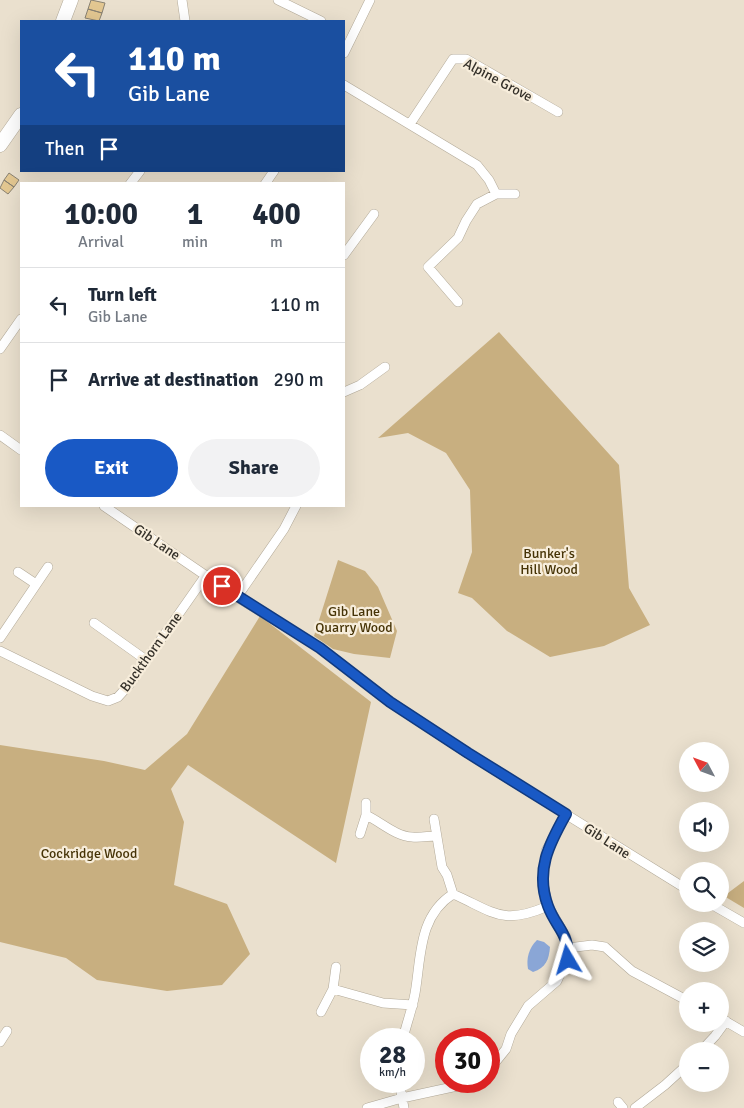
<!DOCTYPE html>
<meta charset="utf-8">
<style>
body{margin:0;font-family:Signika,sans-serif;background:#f2f2f3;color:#1f2937;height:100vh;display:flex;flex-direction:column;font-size:19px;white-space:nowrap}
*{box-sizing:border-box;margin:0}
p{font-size:16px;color:#747a83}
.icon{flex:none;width:28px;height:28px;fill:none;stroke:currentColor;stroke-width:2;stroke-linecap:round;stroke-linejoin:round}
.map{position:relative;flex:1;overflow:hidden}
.sheet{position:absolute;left:20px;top:182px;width:325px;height:325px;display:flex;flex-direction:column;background:#fff;border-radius:0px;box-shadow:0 5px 20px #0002}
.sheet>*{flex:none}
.guide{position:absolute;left:20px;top:20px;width:325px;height:152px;border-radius:0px;box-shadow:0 5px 20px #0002;background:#1a4fa0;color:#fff;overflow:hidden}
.needle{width:32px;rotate:311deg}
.tools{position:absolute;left:679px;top:742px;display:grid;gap:10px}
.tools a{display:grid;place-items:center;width:50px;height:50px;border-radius:50%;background:#fff;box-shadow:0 5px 20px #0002;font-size:25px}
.speed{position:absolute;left:360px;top:1028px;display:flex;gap:10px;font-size:25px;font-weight:700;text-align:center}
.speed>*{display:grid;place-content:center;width:65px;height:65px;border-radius:50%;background:#fff;box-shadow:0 5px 20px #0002;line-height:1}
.speed small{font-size:12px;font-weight:400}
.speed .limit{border:8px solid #d22;background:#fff;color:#111}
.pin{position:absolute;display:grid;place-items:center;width:42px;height:42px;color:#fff;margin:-21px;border:2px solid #fff;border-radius:50%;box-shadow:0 1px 5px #0007}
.me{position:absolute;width:55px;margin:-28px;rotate:353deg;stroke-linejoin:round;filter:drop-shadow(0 0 4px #0008)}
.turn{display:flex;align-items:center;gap:18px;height:105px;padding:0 25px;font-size:22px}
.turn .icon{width:65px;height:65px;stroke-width:2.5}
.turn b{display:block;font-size:35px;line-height:42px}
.then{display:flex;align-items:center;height:48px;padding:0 25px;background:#0003;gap:10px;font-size:19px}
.eta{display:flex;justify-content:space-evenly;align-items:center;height:85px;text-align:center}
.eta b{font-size:30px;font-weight:700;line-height:35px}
.primary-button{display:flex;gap:10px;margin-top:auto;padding:10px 25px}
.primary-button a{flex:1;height:58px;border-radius:30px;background:#1959c5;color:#fff;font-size:20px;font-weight:700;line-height:58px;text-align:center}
.primary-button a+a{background:#f2f2f3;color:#1f2937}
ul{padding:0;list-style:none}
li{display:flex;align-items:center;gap:15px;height:75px;padding:0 25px;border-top:1px solid #e0e1e3}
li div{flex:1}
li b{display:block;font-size:19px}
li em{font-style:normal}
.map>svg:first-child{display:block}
</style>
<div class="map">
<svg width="744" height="1108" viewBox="0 0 744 1108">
<rect width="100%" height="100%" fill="#eae0ce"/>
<path fill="#c8af80" d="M 499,332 L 619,465 L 629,588 L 650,625 L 604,646 L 550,657 L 507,631 L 472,598 L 458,593 L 472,552 L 470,490 L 446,453 L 408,433 L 378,438 Z
M 338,560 L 365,571 L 378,587 L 397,631 L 390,658 L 354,654 L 333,649 L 314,636 Z
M 260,616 L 371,702 L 336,863 L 188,765 L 171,789 L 184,822 L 174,885 L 227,904 L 250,954 L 222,985 L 167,991 L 97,980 L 66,958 L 0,942 L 0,745 L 104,761 L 145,770 L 187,734 Z
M 744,881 L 744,908 L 724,896 Z"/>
<path fill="#8aa6d6" d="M 537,940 L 544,942 L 550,947 C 549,959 546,968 533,972 L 528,969 C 526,958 529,948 537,940 Z"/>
<path fill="#e3c791" stroke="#898171" d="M 91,0 L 105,3 L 102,13 L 88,9 Z
M 88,9 L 102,13 L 99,21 L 85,18 Z
M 9,173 L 19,180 L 14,187 L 4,180 Z
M 4,180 L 14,187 L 8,194 L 0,188 Z"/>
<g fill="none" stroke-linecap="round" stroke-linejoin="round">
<defs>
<path id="minor" d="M 182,0 L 185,21
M 278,0 L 321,21
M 344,53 L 370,0
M 344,85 L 477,165 L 489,180 L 496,194
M 410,124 L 453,59 L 466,59 L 558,112
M 130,184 L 140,171
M 265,184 L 274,171
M 344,255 L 374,214
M 458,302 L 428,267 L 458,238 L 466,221 L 477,204 L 496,194 L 515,194
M 0,349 L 21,319
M 344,392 L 360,385 L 385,367
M 0,435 L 21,450
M 104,506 L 237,597 L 320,648 L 391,702 L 467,753 L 688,890
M 18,572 L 36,584
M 237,597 L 284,529 L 296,506
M 94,623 L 146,660
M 0,638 L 48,567
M 0,651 L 92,696 L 108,701 L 118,697 L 129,685 L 206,575
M 366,815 C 381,822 395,836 412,837 C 420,838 429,836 436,836
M 434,819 L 442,867 L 447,875 L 453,894 C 494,912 502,926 548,906
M 360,834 L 366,815 L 366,803
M 711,904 L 744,923
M 568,948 L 592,945 L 605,947 L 632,971 L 688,1001
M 333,989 L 383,1003 L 413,1005
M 321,1012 L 333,989 L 336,967
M 720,1018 L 744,1032
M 403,1039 C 407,1021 414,1005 416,987 C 421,953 420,915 453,894
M 0,1042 L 7,1031
M 701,1051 L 715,1036 L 726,1021
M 489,1070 L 506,1049 L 511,1034 L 528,1006 L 557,981 L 567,959 L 568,948 L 566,937 L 548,906 L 544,887 L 544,871 L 546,851 L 566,814
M 399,1081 L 404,1108
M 618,1102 L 623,1108
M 367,1108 L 402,1098 L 462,1085 L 474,1081
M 635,1108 L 665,1085 L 688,1064"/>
<path id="primary" d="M 63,21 L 71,0
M 0,145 L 21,115"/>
</defs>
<use href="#minor" stroke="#b2a998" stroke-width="10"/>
<use href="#primary" stroke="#b2a998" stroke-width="15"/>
<use href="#minor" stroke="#fff" stroke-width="9"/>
<use href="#primary" stroke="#fff" stroke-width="14"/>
</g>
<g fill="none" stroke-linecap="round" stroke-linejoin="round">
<defs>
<path id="route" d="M 222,586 L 320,648 L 390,702 L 468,753 L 566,814 C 549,844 535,871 548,906 C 556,928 569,932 568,960"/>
</defs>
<use href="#route" stroke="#103a80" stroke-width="12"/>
<use href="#route" stroke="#1959c5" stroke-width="9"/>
</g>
<g text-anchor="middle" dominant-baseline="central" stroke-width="4.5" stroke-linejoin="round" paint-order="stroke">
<g font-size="14" fill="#343029" stroke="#f7eddb">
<text transform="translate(498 80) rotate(28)">Alpine Grove</text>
<text transform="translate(157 542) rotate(34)">Gib Lane</text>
<text transform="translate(151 652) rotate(-54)">Buckthorn Lane</text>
<text transform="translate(607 841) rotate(33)">Gib Lane</text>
</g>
<g font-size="14" fill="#463306" stroke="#f7eddb">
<text x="549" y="553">Bunker's<tspan x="549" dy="16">Hill Wood</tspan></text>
<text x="354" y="611">Gib Lane<tspan x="354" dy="16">Quarry Wood</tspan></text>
<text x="89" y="853">Cockridge Wood</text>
</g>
</g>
</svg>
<div class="tools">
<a><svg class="needle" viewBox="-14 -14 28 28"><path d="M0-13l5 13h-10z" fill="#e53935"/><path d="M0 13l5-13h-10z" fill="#747a83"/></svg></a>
<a><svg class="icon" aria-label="sound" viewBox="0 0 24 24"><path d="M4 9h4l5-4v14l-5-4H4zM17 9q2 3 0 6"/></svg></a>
<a><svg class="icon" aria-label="search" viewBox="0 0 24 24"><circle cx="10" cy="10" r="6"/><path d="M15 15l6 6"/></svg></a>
<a><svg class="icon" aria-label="layers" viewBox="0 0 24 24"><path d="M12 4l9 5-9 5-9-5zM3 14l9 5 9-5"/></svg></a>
<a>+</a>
<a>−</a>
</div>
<div class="speed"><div>28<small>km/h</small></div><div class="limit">30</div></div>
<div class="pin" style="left:222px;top:586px;background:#d93025"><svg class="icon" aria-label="arrive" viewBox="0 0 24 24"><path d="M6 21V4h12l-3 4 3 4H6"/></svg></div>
<svg class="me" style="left:568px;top:960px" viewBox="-20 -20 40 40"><path d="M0-17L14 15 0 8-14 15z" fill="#1959c5" stroke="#fff" stroke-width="4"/></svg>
<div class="guide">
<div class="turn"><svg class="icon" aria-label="left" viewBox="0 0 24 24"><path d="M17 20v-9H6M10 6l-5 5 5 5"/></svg><div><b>110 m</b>Gib Lane</div></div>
<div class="then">Then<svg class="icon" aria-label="arrive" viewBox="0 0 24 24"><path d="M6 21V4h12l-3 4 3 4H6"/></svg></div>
</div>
<section class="sheet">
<div class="eta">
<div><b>10:00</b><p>Arrival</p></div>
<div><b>1</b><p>min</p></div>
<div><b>400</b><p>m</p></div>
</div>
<ul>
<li><svg class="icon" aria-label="left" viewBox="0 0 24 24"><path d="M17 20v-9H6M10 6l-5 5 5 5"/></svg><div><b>Turn left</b><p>Gib Lane</p></div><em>110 m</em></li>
<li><svg class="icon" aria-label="arrive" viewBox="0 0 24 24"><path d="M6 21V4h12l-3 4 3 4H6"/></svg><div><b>Arrive at destination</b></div><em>290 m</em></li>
</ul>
<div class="primary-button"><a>Exit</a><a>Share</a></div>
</section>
</div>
